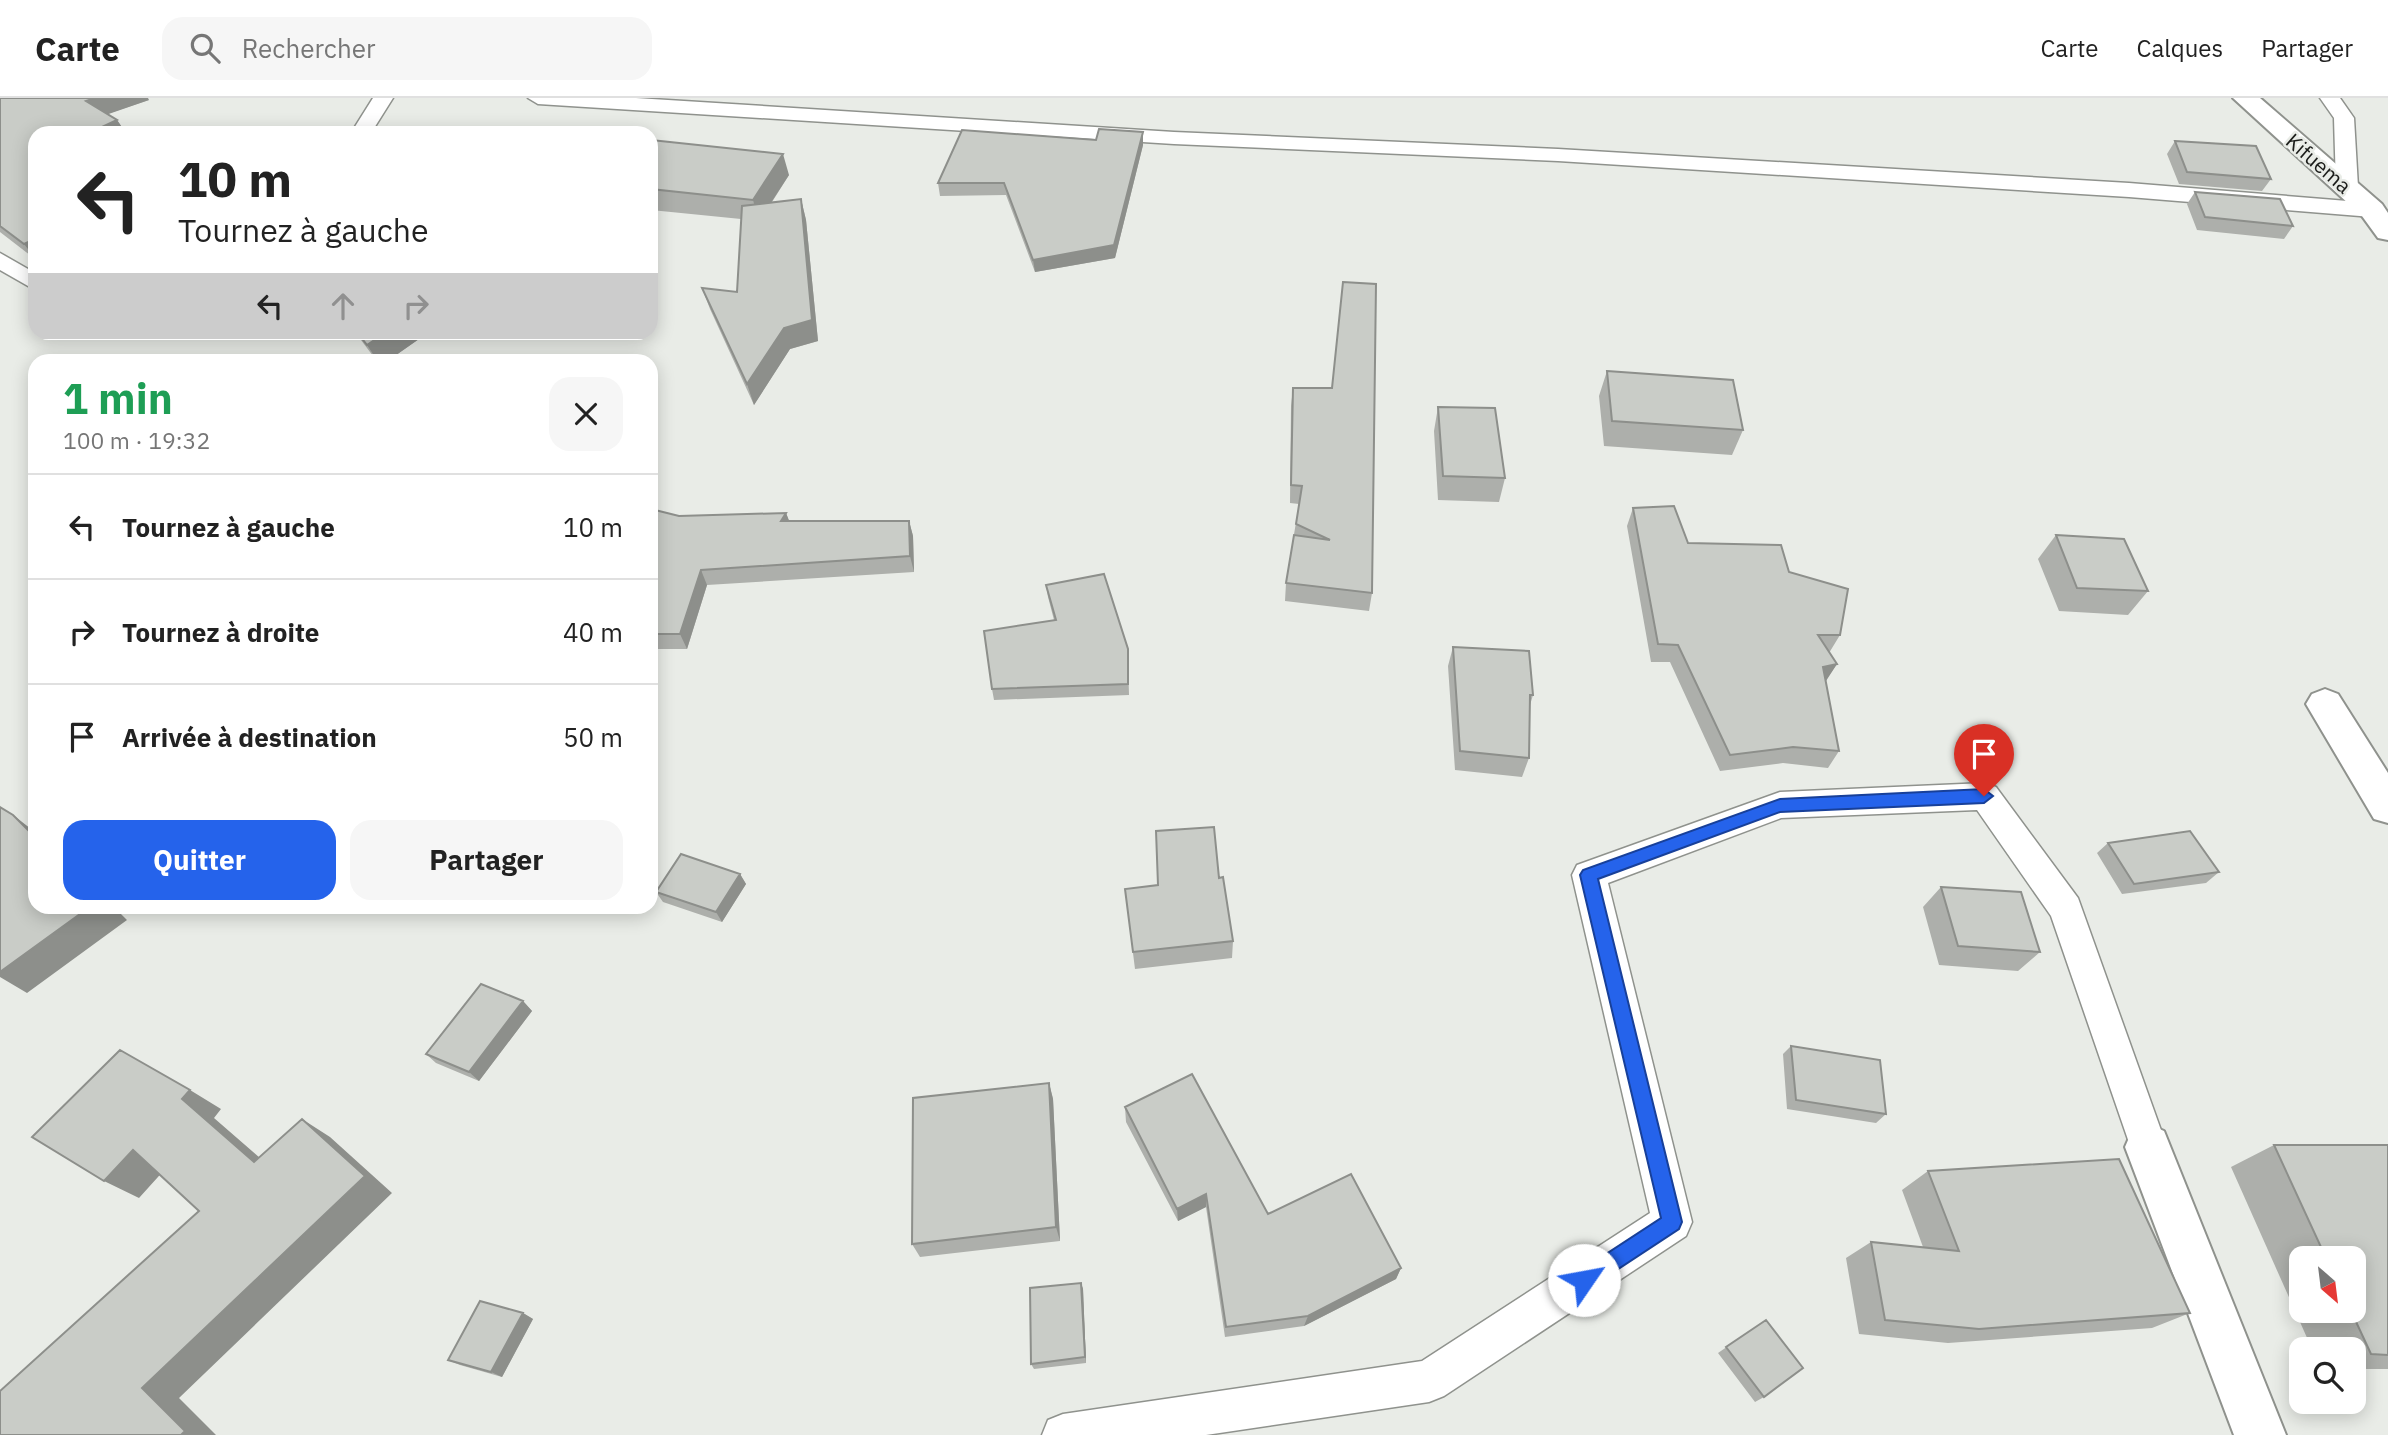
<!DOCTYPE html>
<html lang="fr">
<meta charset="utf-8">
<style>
body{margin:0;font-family:"IBM Plex Sans",sans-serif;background:#f6f6f6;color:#222;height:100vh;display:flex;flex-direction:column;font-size:26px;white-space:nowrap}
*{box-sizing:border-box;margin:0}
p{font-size:23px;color:#767676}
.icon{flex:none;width:38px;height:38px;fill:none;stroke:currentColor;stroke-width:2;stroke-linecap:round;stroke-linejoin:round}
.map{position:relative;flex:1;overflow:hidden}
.sheet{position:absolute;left:28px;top:256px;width:630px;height:560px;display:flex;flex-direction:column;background:#fff;border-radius:21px;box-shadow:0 4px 18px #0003}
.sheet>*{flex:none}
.guide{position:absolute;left:28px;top:28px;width:630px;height:214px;border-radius:21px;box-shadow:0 4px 18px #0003;background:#fff;color:#222;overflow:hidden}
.needle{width:46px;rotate:152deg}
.tools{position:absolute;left:2289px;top:1148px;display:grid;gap:14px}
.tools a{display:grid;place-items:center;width:77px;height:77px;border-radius:14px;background:#fff;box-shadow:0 4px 18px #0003;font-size:35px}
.pin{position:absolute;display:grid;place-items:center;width:60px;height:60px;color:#fff;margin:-72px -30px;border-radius:50% 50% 50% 0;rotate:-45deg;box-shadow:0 0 7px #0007}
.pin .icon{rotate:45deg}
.me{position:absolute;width:77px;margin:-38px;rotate:57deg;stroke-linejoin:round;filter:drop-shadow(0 0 5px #0008)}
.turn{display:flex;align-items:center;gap:24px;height:147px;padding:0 35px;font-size:32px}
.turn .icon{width:91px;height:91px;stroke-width:2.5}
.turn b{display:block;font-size:49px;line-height:60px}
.lanes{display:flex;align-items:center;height:66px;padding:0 35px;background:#0003;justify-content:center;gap:35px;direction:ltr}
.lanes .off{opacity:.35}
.round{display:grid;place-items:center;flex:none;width:74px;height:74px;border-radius:21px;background:#f6f6f6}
.overview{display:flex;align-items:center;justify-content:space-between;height:119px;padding:0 35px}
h1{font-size:42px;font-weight:700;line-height:52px;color:#1e9e55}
.cta{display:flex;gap:14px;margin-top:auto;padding:14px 35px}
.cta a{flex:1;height:80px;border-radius:21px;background:#2563eb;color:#fff;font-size:28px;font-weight:700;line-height:80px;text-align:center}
.cta a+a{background:#f6f6f6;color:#222}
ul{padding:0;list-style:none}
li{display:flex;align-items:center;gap:21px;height:105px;padding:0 35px;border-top:2px solid #e0e0e0}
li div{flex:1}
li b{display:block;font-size:26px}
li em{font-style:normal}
header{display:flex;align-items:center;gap:42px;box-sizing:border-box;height:98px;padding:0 35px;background:#fff;border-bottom:2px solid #e0e0e0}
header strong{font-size:33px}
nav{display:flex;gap:38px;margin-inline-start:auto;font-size:24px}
.search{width:490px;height:63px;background:#f6f6f6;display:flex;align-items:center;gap:18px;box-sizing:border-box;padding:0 24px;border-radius:21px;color:#767676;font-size:26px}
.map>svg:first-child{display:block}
</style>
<header>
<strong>Carte</strong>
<div class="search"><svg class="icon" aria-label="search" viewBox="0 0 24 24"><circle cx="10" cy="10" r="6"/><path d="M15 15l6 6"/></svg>Rechercher</div>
<nav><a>Carte</a><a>Calques</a><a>Partager</a></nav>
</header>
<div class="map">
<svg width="2388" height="1337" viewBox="0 0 2388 1337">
<rect width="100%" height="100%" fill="#e9ece7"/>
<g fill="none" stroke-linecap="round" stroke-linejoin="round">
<defs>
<path id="service" d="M 373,0 L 393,0 L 371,35 L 351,35 Z
M 528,0 L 636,0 L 1174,34 L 1558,51 L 2129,85 L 2372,105 L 2383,112 L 2372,119 L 2129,99 L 1558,63 L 1174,46 L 538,6 Z
M 2320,0 L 2340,0 L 2354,20 L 2358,89 L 2355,94 L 2339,94 L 2336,89 L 2334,20 Z
M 0,155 L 35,175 L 35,192 L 0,172 Z
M 1985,685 L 1996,689 L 2078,800 L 2167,1049 L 2161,1062 L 2148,1068 L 2135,1062 L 2051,818 L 1977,712 L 1781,720 L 1608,785 L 1692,1124 L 1686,1138 L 1444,1298 L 1429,1304 L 1206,1337 L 1042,1337 L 1048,1322 L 1063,1316 L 1422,1263 L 1650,1115 L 1572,777 L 1577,767 L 1780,694 Z"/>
<path id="minor" d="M 2233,0 L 2260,0 L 2382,106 L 2388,115 L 2388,142 L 2378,140 L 2362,118 Z
M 2325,591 L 2338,596 L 2388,675 L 2388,725 L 2374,721 L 2306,606 L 2312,596 Z
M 2148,1026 L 2164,1033 L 2286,1337 L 2234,1337 L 2125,1049 L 2132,1033 Z"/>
</defs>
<use href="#service" stroke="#8f928d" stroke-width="3"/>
<use href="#minor" stroke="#8f928d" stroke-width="4"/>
<use href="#service" fill="#fff" fill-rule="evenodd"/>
<use href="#minor" fill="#fff" fill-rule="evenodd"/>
</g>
<path fill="#adafab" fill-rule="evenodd" d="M 0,0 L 149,2 L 107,16 L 117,22 L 126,35 L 35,35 L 35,161 L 0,134 Z
M 1143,34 L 1143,47 L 1115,160 L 1035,174 L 1006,97 L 940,98 L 938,85 L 1096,42 Z
M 651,42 L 789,77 L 772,104 L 801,101 L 806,122 L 818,243 L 790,251 L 754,307 L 710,211 L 702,190 L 737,194 L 741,121 L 651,112 Z
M 2175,43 L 2271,81 L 2262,93 L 2179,86 L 2167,56 Z
M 2195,94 L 2293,128 L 2284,141 L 2197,132 L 2187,106 Z
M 355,234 L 429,234 L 389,262 L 376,262 Z
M 1607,273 L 1743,332 L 1732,357 L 1604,348 L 1599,298 Z
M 1293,290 L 1372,495 L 1369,513 L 1285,503 L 1286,485 L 1299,406 L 1290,405 L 1291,308 Z
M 1438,309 L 1505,380 L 1499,404 L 1438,402 L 1434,333 Z
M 1633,410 L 1688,445 L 1789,474 L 1840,537 L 1829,555 L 1837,566 L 1825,583 L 1839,653 L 1828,670 L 1783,665 L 1720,673 L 1670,564 L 1651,564 L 1627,428 Z
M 651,411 L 679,418 L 786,415 L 789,423 L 909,423 L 913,438 L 914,474 L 707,487 L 687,551 L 651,551 Z
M 2056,437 L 2148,493 L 2128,517 L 2059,513 L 2038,461 Z
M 1046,487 L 1128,562 L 1129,597 L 994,602 L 992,591 L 1054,522 L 1048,499 Z
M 1453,549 L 1533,597 L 1530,607 L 1529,660 L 1522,679 L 1455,672 L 1448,568 Z
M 2108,745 L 2219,774 L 2206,785 L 2122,796 L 2097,755 Z
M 740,776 L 746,786 L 722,824 L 663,804 L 656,794 Z
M 1219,780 L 1233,843 L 1232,860 L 1135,871 L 1125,791 Z
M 1941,789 L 2040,854 L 2018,873 L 1939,867 L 1923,809 Z
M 523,903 L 532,913 L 479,983 L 436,965 L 426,956 Z
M 1791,948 L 1886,1016 L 1876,1025 L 1787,1011 L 1783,956 Z
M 1049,985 L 1053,1001 L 1060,1143 L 920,1159 L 912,1146 Z
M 1125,1009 L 1268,1116 L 1401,1170 L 1396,1181 L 1304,1228 L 1225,1239 L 1206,1109 L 1178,1123 L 1126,1024 Z
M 2274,1047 L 2388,1047 L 2388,1271 L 2354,1271 L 2354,1251 L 2312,1251 L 2231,1069 ZM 2301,1160 L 2354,1160 L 2354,1213 L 2301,1213 Z
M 1928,1073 L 2190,1215 L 2152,1230 L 1948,1245 L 1859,1236 L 1846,1160 L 1871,1144 L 1923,1149 L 1902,1092 Z
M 1081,1185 L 1083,1191 L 1086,1265 L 1034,1271 L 1031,1266 Z
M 523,1215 L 533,1221 L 502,1279 L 460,1267 L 448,1262 Z
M 1766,1222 L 1764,1299 L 1755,1304 L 1718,1255 Z"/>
<path fill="#8d8f8b" d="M 95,0 L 148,0 L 149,2 L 97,20 L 86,3 Z
M 117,22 L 126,35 L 106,35 L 102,29 Z
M 1143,34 L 1143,47 L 1115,160 L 1035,174 L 1033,162 Z
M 783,56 L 789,77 L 759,123 L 753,102 Z
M 801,101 L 806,122 L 818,243 L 790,251 L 754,307 L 747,286 Z
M 35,141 L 35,160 L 24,146 Z
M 386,234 L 429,234 L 389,262 L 377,262 L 367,247 Z
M 786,415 L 792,430 L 781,423 Z
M 909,423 L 913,438 L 914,474 L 910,458 Z
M 701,472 L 707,487 L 687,551 L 680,536 Z
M 1837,566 L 1826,583 L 1812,586 L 1823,569 Z
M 13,717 L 35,734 L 35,739 Z
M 740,776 L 746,786 L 722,824 L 716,814 Z
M 91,808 L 113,808 L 127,822 L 27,895 L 0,879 L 0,874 Z
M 523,903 L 532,913 L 479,983 L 469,974 Z
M 1049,985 L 1053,1001 L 1060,1143 L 1056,1129 Z
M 190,992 L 221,1011 L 214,1020 L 284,1081 L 254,1064 L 182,1001 Z
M 302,1021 L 330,1039 L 392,1095 L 179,1300 L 216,1337 L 181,1337 L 142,1290 Z
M 133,1052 L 167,1069 L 139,1100 L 104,1083 Z
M 1206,1096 L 1206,1109 L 1178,1123 L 1177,1111 Z
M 1401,1170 L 1396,1181 L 1304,1228 L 1308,1218 Z
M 1081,1185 L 1083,1191 L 1086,1265 L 1085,1259 Z
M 523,1215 L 533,1221 L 502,1279 L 491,1274 Z"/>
<path fill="#c9ccc7" stroke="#8d8f8b" stroke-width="2" d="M 0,0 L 95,0 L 86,3 L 117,22 L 102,29 L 110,35 L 35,35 L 35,141 L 24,146 L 0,128 Z
M 452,30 L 632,33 L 630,35 L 448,35 Z
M 1099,31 L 1143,34 L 1114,147 L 1033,162 L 1004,85 L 938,85 L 962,32 L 1096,42 Z
M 651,42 L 783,56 L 753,102 L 651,91 Z
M 2175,43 L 2256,48 L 2271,81 L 2187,74 Z
M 2195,94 L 2280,101 L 2293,128 L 2205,119 Z
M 801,101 L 812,222 L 784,230 L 747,286 L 702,190 L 737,194 L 742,108 Z
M 1343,184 L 1376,186 L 1372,495 L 1286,485 L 1294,437 L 1330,442 L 1296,426 L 1302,388 L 1291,387 L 1293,290 L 1332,290 Z
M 357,234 L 386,234 L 367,247 Z
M 1607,273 L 1733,282 L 1743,332 L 1612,323 Z
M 1438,309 L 1495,310 L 1505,380 L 1443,378 Z
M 1674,408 L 1688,445 L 1781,447 L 1789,474 L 1848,491 L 1840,537 L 1818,537 L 1837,566 L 1823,569 L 1839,653 L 1793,649 L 1730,657 L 1678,547 L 1658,546 L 1633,410 Z
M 651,411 L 679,418 L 786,415 L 781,423 L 909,423 L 910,458 L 701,472 L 680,536 L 651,536 Z
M 2056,437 L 2124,441 L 2148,493 L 2077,490 Z
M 1104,476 L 1128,551 L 1128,586 L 992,591 L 984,533 L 1056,522 L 1046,487 Z
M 1453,549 L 1529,553 L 1533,597 L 1530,597 L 1529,660 L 1460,653 Z
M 0,709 L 13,717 L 35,739 L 35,808 L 91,808 L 0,874 Z
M 1214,729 L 1219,780 L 1223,779 L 1233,843 L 1133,854 L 1125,791 L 1158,787 L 1156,733 Z
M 2190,733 L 2219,774 L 2134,786 L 2108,745 Z
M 681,756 L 740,776 L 716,814 L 656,794 Z
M 1941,789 L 2021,794 L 2040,854 L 1958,848 Z
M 481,886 L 523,903 L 469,974 L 426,956 Z
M 1791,948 L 1880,962 L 1886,1016 L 1796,1002 Z
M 120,952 L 190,992 L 182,1001 L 254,1064 L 302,1021 L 365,1078 L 142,1290 L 185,1333 L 181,1337 L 0,1337 L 0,1293 L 199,1113 L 133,1052 L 104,1083 L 32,1039 Z
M 1192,976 L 1268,1116 L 1351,1076 L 1401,1170 L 1308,1218 L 1226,1229 L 1206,1096 L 1177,1111 L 1125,1009 Z
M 1049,985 L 1056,1129 L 912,1146 L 913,1000 Z
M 2274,1047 L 2388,1047 L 2388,1257 L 2371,1256 L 2351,1213 L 2354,1213 L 2354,1160 L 2326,1160 Z
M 2119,1061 L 2190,1215 L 1979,1231 L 1885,1222 L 1871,1144 L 1959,1153 L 1928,1073 Z
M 1081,1185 L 1085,1259 L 1031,1266 L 1030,1190 Z
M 480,1203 L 523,1215 L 491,1274 L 448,1262 Z
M 1766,1222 L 1803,1270 L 1764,1299 L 1726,1249 Z"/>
<path fill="#2563eb" stroke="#184099" stroke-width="2" d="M 1984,691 L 1993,698 L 1984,705 L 1780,714 L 1598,781 L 1682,1124 L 1679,1131 L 1591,1189 L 1584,1192 L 1577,1189 L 1574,1182 L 1577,1175 L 1661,1120 L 1580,777 L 1583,772 L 1780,701 Z"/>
<g text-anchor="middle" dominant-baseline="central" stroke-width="5" stroke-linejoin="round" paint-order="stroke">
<g font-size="21" fill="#1b1c1a" stroke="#e9ece7">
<text transform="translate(2319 65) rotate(41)">Kifuema</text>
</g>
</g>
</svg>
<div class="tools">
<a><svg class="needle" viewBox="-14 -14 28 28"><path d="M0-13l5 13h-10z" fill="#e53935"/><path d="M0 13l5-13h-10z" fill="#767676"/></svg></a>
<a><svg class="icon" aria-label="search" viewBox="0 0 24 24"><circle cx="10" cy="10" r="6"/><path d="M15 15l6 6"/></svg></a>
</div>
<div class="pin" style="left:1984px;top:698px;background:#d93025"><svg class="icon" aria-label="arrive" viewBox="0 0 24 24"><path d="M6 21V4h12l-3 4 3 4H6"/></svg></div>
<svg class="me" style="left:1584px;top:1182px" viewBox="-20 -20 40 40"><circle r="19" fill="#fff"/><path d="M0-13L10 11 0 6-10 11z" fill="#2563eb"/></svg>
<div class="guide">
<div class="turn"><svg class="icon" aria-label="left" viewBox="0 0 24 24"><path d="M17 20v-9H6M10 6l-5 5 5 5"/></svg><div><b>10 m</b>Tournez à gauche</div></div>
<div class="lanes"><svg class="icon" aria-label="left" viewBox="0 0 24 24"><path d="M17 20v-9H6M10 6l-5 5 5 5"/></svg><svg class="icon off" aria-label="ahead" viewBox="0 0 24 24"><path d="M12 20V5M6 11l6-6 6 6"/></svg><svg class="icon off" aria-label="right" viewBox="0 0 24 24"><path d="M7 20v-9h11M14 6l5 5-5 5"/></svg></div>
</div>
<section class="sheet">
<div class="overview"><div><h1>1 min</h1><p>100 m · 19:32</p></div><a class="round"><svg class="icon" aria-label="close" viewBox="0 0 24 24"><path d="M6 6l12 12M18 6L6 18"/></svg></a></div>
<ul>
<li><svg class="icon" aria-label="left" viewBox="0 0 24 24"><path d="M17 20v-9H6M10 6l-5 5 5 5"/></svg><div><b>Tournez à gauche</b></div><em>10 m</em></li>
<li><svg class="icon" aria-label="right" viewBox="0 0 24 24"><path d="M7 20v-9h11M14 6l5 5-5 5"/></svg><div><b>Tournez à droite</b></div><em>40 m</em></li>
<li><svg class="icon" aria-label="arrive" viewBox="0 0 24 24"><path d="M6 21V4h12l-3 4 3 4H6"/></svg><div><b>Arrivée à destination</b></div><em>50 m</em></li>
</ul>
<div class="cta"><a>Quitter</a><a>Partager</a></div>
</section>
</div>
